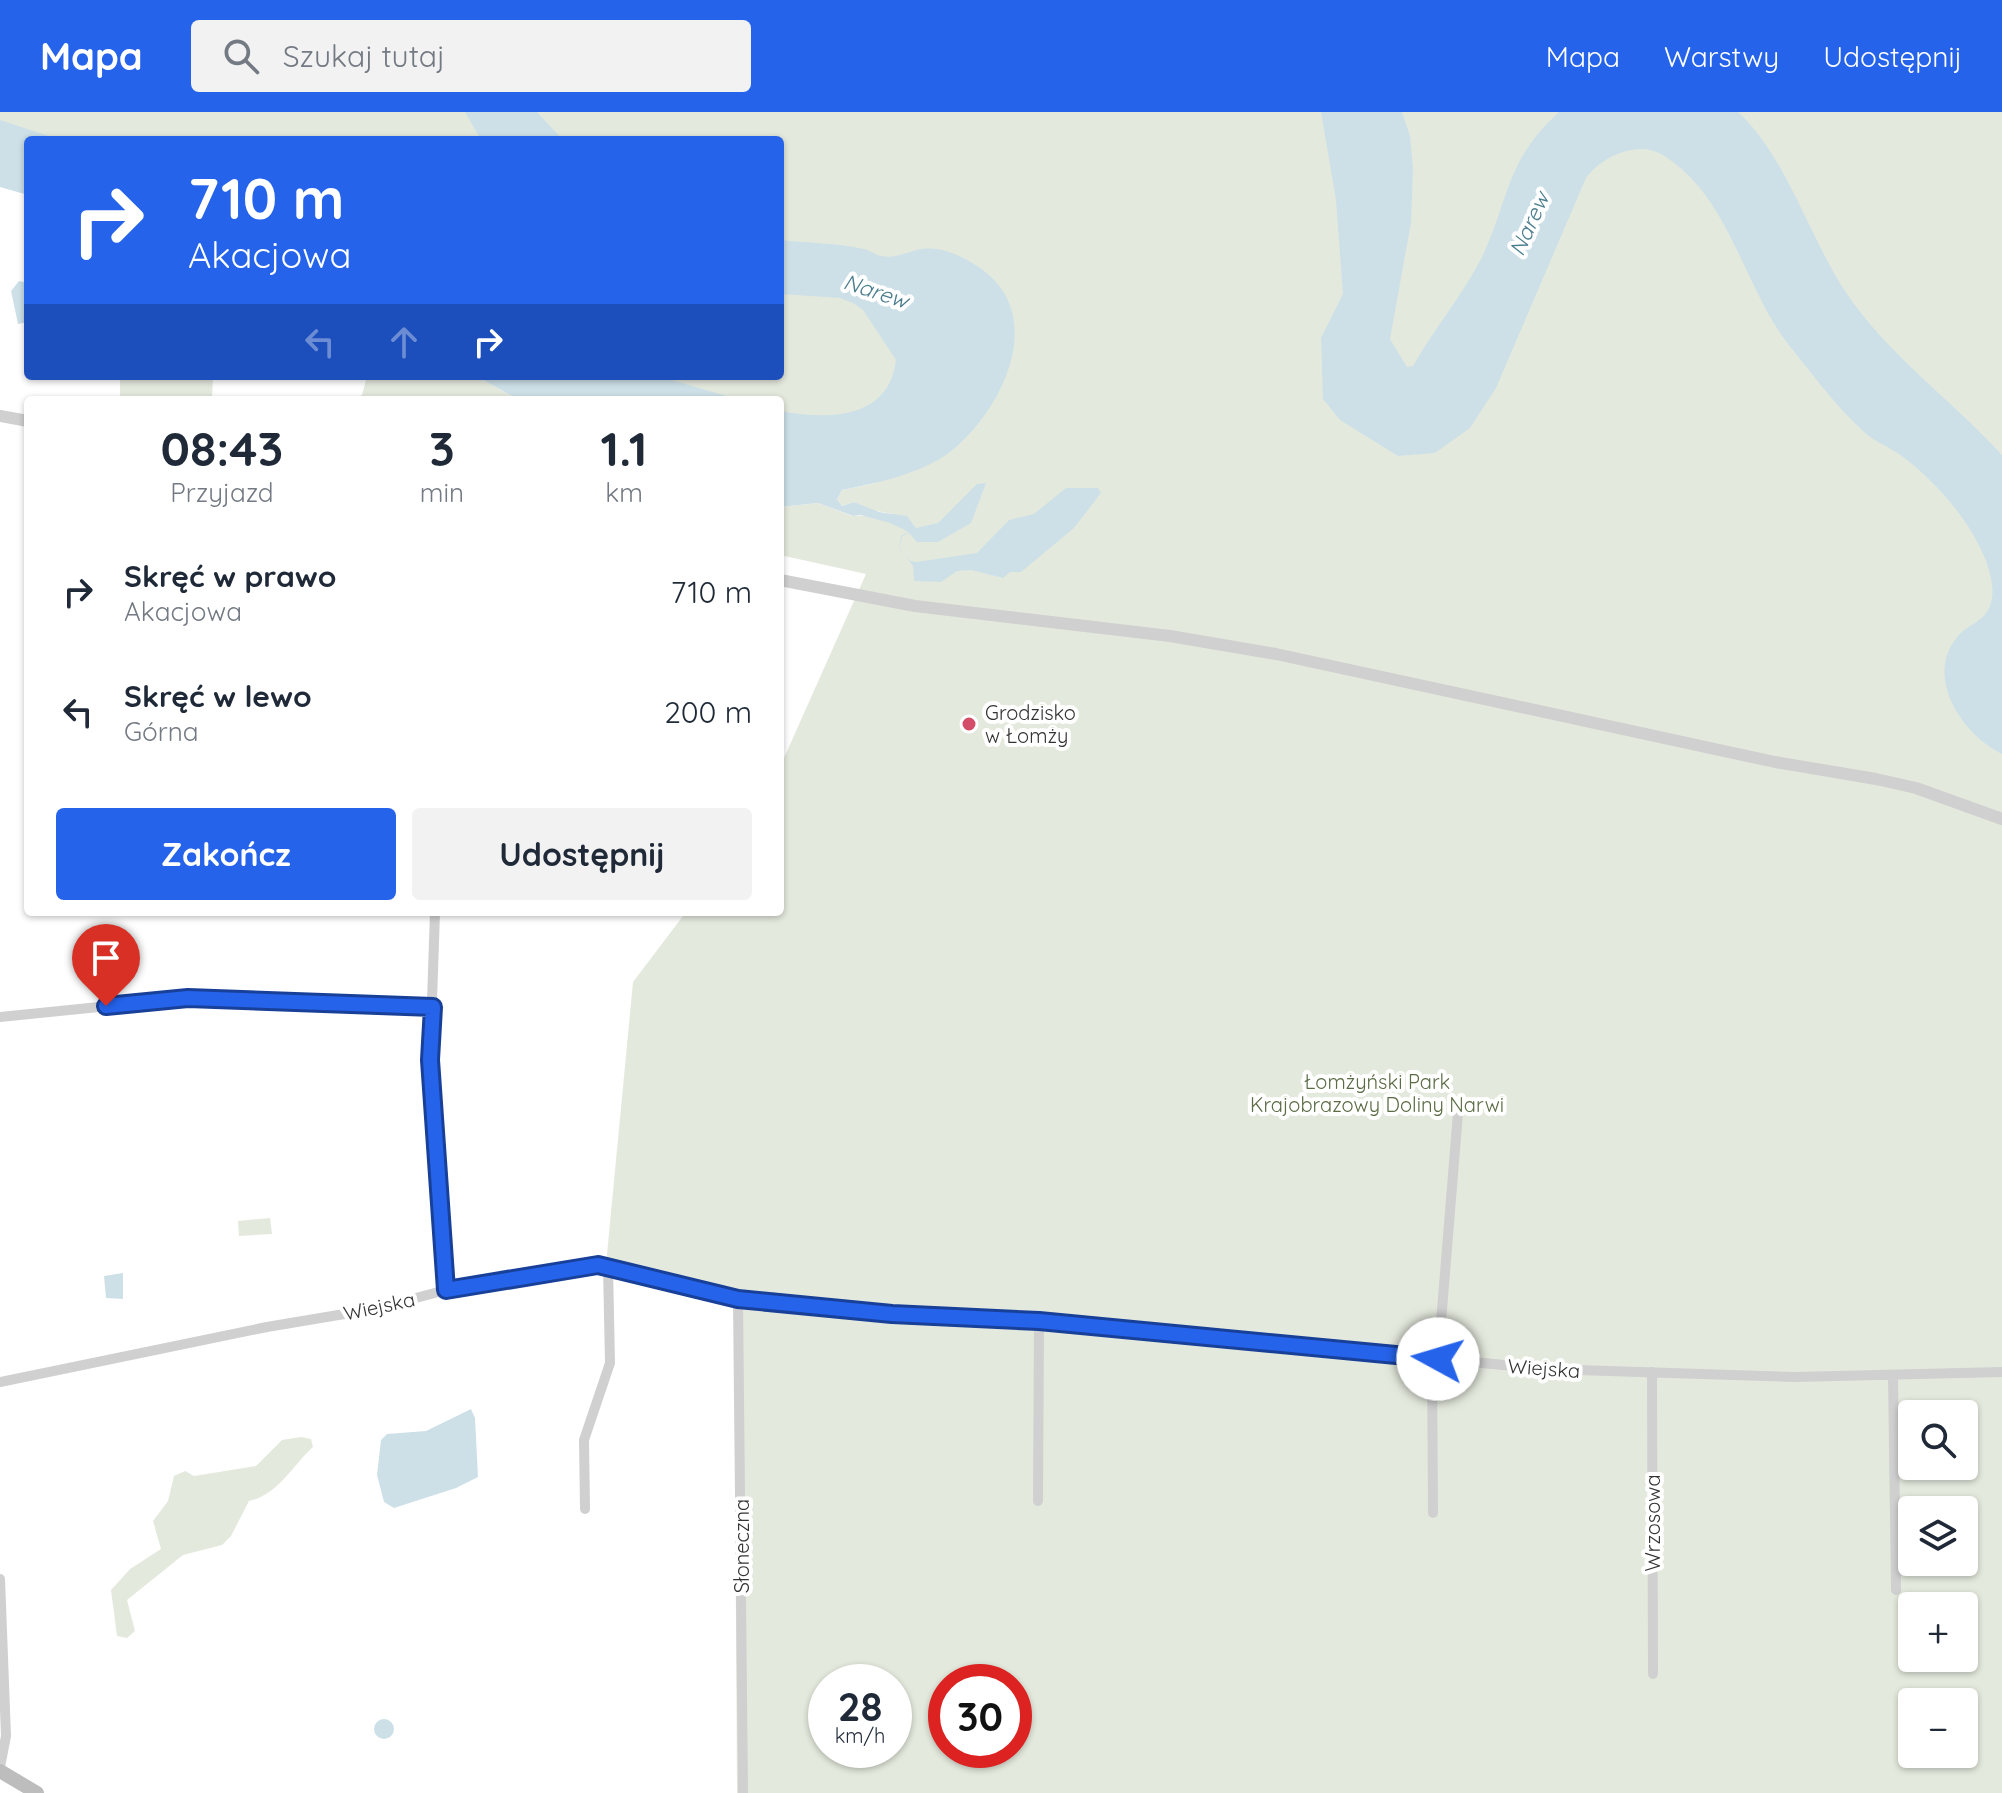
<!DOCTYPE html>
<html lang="pl">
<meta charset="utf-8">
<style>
body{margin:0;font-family:Quicksand,sans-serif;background:#f2f2f3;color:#1f2937;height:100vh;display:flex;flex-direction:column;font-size:30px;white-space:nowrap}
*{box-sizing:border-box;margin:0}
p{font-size:26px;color:#747a83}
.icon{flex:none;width:44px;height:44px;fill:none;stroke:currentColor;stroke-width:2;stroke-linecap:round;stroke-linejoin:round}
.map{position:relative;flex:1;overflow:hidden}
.drawer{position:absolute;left:24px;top:284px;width:760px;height:520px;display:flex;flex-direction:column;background:#fff;border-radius:8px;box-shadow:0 2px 6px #0004}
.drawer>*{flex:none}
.hud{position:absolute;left:24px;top:24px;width:760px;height:244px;border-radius:8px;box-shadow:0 2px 6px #0004;background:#2563eb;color:#fff;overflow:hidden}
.controls{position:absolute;left:1898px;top:1288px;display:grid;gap:16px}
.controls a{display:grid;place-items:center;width:80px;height:80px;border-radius:8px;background:#fff;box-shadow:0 2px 6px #0004;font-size:40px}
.speed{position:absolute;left:808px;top:1552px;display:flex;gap:16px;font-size:40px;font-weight:700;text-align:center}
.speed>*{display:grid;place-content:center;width:104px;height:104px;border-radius:50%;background:#fff;box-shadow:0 2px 6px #0004;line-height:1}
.speed small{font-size:20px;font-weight:400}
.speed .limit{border:12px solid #d22;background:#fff;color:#111}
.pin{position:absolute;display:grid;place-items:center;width:68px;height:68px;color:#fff;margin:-82px -34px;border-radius:50% 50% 50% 0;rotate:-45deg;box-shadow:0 0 8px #0007}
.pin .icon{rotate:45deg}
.me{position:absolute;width:88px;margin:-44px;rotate:276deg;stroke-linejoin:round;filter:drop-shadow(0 0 6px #0008)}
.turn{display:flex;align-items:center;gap:28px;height:168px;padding:0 32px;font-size:36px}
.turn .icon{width:104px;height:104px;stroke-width:2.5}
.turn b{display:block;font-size:56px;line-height:68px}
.lanes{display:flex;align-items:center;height:76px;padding:0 32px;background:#0003;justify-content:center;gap:40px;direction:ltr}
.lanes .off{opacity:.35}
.eta{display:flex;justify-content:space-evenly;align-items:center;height:136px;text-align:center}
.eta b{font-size:48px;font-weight:800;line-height:56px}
.cta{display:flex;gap:16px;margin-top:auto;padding:16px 32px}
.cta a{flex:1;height:92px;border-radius:8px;background:#2563eb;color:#fff;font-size:32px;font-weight:800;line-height:92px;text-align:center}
.cta a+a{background:#f2f2f3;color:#1f2937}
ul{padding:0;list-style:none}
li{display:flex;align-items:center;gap:24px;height:120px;padding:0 32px}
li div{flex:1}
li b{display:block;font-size:30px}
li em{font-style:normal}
header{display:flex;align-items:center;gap:48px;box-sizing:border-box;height:112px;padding:0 40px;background:#2563eb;color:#fff}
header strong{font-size:38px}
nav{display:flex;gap:44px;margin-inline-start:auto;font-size:28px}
.search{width:560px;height:72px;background:#f2f2f3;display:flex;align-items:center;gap:20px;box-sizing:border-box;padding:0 28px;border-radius:8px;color:#747a83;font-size:30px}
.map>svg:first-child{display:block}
</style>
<header>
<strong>Mapa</strong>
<div class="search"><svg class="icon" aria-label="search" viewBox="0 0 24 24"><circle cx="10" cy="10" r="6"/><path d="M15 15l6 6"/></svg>Szukaj tutaj</div>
<nav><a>Mapa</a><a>Warstwy</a><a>Udostępnij</a></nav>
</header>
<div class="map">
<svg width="2002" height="1681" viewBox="0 0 2002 1681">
<rect width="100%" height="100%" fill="#fff"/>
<path fill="#e4e9dd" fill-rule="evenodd" d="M 0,0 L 2002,0 L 2002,1681 L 737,1681 L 734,1181 L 606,1153 L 633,870 L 686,800 L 780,800 L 780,655 L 866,462 L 780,443 L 780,395 L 818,391 L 852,404 L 893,402 L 871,398 L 854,390 L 842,394 L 837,387 L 842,378 L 872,372 L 914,355 L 780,374 L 780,288 L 628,288 L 541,264 L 780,264 L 780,28 L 28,28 L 0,55 ZM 1912,1302 L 1964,1302 L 1964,1354 L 1912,1354 ZM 1912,1398 L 1964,1398 L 1964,1450 L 1912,1450 ZM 1912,1494 L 1964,1494 L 1964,1546 L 1912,1546 ZM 826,1570 L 894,1570 L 894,1638 L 826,1638 ZM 946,1570 L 1014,1570 L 1014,1638 L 946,1638 ZM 1912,1590 L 1964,1590 L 1964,1642 L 1912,1642 Z
M 120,264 L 213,264 L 212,288 L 120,288 Z
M 367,264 L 476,264 L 519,288 L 351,288 L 362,283 Z
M 270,1106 L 272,1122 L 239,1124 L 238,1109 Z
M 301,1325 L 311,1327 L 313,1335 C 292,1354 278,1383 249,1389 L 231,1424 L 222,1433 L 183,1443 L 127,1488 L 135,1519 L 127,1526 L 117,1524 L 111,1478 L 130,1457 L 161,1437 L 153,1409 L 168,1389 L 174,1364 L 185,1359 L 194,1364 L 256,1354 L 282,1328 Z"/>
<path fill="#cde0e7" d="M 465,0 L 537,0 L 563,28 L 481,28 Z
M 1321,0 L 1402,0 L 1410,24 L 1413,57 L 1411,111 L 1390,227 L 1407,255 L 1413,254 C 1434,217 1462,184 1482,145 C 1510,86 1505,49 1559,0 L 1738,0 C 1785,43 1808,121 1843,176 C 1886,242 1950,286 2002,343 L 2002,642 C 1962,623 1923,564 1958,524 C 1967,513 1983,510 1989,496 C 1996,481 1991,464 1986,449 C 1970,408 1935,368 1899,342 C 1887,334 1873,329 1863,319 C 1835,293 1812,262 1788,232 C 1743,174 1729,82 1661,42 C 1635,28 1601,46 1586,66 L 1496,276 L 1470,316 L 1435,341 L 1398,344 L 1340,308 L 1323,287 L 1321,226 L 1343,182 L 1336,88 Z
M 0,8 L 61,28 L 28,28 L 28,83 L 0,75 Z
M 780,128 C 808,131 837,131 864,137 C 870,138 875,143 881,144 C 894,147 904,141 917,138 C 937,133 956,141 974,152 C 1051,198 1005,296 950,340 C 921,362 877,371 842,378 L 837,387 L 842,394 L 854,390 L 879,400 L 907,404 L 916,416 L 938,411 L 977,372 L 986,371 L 971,411 L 938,430 L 917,430 L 909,421 L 902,424 L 899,437 L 910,449 L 916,450 L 977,441 L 1009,408 L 1034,402 L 1066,376 L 1098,376 L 1101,381 L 1074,416 L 1021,460 L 1010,460 L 1003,466 L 971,458 L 957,459 L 941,470 L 914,469 L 913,454 L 899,436 L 901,424 C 903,422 905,422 908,421 L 907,419 L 890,411 L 861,403 L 853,404 L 818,391 L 780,395 L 780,299 C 827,308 889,308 896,248 L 863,198 L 853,191 L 840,186 L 780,182 Z
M 19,169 L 28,171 L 28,210 L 18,212 L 11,179 Z
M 476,264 L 658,264 L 740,288 L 519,288 Z
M 123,1161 L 123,1187 L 106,1186 L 104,1164 Z
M 471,1297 L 475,1306 L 478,1365 L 456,1376 L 394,1396 L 384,1390 L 377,1363 L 381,1328 L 387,1322 L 426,1319 Z
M374 1617a10 10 0 1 1 20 0a10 10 0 1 1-20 0Z"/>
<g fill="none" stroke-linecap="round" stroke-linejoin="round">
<path stroke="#d0d0d0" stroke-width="10" d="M 435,800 L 430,948 L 446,1178
M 0,905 L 188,886 L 433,895
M 738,1187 L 743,1681
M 1432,1247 L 1433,1401
M 1438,1247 L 1458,1001
M 1652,1260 L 1653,1562
M 1893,1263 L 1896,1478
M 0,1270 L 267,1215 L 374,1197 L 446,1178 L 598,1153 L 738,1187 L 892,1202 L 1039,1209 L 1546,1257 L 1795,1265 L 2002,1260
M 1038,1389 L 1039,1209
M 585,1397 L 584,1328 L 610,1251 L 608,1154
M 0,1467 L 6,1624 L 0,1655"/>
<path stroke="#d0d0d0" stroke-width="12" d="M 0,304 L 28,309
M 780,468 L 915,494 L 1170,524 L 1276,542 L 1775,650 L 1876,667 L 1916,676 L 2002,707"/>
<path stroke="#bdbdbd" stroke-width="14" d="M 0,1659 L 37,1681"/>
</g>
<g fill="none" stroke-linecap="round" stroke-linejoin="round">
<defs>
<path id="route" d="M 106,894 L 188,886 L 433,895 L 430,948 L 446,1178 L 598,1153 L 738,1187 L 892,1202 L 1039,1209 L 1438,1247"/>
</defs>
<use href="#route" stroke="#184099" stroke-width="20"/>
<use href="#route" stroke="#2563eb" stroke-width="14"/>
</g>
<circle fill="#d34c68" stroke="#fff" stroke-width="3" cx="969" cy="612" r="8"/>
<g text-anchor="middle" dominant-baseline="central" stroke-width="8" stroke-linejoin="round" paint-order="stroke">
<g font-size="20" fill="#333" stroke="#fff" text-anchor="start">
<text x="985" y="600">Grodzisko<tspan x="985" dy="23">w Łomży</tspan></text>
</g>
<g font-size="20" fill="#5b6b44" stroke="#fff">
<text x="1377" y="969">Łomżyński Park<tspan x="1377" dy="23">Krajobrazowy Doliny Narwi</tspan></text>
</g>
<g font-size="20" fill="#333" stroke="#fff">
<text transform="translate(379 1194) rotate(-12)">Wiejska</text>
<text transform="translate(1544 1256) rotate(4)">Wiejska</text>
<text transform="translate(1652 1411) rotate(-90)">Wrzosowa</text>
<text transform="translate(741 1434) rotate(-90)">Słoneczna</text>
</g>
<g font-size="22" font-style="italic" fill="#497c8d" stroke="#fff">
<text transform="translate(1529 112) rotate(-66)">Narew</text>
<text transform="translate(876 179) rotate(18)">Narew</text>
</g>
</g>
</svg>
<div class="controls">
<a><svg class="icon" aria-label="search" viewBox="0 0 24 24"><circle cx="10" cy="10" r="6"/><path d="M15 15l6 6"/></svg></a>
<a><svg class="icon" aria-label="layers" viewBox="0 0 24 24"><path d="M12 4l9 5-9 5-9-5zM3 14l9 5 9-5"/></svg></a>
<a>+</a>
<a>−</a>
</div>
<div class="speed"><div>28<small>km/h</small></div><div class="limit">30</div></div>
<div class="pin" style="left:106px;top:894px;background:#d93025"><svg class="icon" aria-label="arrive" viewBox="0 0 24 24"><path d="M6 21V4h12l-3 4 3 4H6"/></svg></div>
<svg class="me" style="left:1438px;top:1247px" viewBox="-20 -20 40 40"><circle r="19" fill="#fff"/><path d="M0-13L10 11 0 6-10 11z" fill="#2563eb"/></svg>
<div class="hud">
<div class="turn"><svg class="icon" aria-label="right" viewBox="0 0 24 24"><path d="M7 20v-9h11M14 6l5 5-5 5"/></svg><div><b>710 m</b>Akacjowa</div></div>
<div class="lanes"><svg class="icon off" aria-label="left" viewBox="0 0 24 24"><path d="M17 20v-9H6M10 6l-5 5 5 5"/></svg><svg class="icon off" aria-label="ahead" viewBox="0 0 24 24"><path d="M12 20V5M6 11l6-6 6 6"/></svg><svg class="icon" aria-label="right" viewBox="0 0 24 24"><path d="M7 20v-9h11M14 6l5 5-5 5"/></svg></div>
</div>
<section class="drawer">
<div class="eta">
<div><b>08:43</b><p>Przyjazd</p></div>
<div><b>3</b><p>min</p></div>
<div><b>1.1</b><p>km</p></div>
</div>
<ul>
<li><svg class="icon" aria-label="right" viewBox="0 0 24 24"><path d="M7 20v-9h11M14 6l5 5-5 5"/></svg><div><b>Skręć w prawo</b><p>Akacjowa</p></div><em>710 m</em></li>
<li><svg class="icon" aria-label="left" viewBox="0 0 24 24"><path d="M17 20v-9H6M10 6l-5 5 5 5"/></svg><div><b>Skręć w lewo</b><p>Górna</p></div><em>200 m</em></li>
</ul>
<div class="cta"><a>Zakończ</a><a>Udostępnij</a></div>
</section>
</div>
